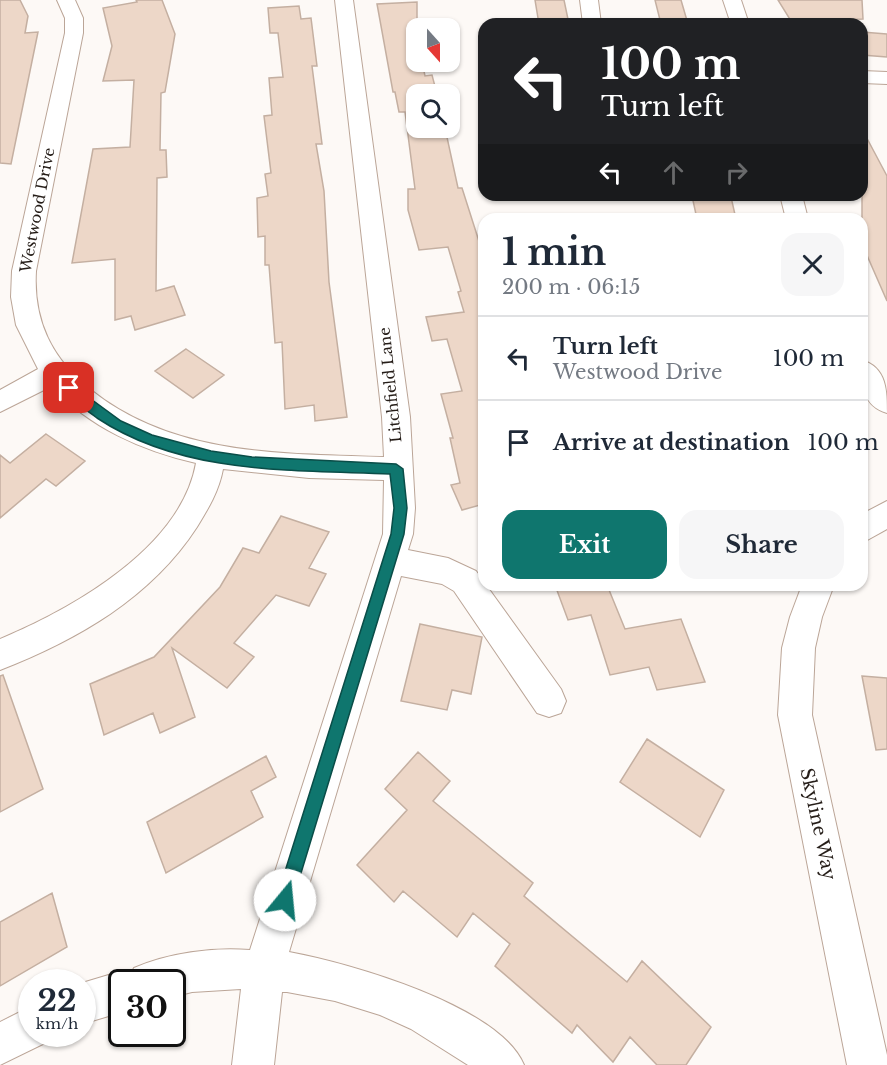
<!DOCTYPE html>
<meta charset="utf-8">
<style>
body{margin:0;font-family:"Libre Baskerville",serif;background:#f6f6f7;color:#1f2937;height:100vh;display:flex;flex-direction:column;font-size:22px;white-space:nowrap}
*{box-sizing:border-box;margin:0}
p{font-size:20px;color:#747a83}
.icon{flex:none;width:33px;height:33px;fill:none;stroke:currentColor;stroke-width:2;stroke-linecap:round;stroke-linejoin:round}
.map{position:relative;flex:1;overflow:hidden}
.details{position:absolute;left:478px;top:213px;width:390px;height:378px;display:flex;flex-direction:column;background:#fff;border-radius:18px;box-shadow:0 2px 4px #0004}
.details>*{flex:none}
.hud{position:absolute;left:478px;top:18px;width:390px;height:183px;border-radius:18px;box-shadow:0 2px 4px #0004;background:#202124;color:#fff;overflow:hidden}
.needle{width:39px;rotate:159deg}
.tools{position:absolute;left:406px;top:18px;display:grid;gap:12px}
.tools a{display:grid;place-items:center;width:54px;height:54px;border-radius:12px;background:#fff;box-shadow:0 2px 4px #0004;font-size:30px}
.speed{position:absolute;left:18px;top:969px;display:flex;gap:12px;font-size:30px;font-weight:700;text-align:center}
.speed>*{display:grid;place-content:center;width:78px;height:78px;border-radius:50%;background:#fff;box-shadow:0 2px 4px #0004;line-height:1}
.speed small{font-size:15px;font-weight:400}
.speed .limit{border:3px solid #111;border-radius:9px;background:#fff;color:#111}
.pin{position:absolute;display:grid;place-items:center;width:51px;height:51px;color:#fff;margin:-26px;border-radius:12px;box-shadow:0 3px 9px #0006}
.me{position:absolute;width:66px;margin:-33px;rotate:17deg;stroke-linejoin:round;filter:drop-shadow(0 0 4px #0008)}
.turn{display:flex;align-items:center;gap:21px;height:126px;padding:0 24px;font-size:27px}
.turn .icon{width:78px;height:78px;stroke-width:2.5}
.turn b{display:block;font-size:42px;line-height:51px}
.lanes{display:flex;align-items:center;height:57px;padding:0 24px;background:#0003;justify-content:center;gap:30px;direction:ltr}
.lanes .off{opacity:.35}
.round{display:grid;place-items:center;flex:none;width:63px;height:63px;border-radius:18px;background:#f6f6f7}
.headline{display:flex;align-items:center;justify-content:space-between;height:102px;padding:0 24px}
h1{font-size:36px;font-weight:700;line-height:45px}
.action{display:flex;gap:12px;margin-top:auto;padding:12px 24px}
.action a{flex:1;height:69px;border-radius:18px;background:#0f766e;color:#fff;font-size:24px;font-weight:700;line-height:69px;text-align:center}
.action a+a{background:#f6f6f7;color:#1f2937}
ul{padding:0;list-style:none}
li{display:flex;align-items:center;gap:18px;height:84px;padding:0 24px;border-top:2px solid #e0e1e3}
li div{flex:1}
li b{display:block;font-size:22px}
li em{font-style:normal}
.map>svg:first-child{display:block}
</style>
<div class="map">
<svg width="887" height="1065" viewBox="0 0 887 1065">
<rect width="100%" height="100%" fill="#fdf9f6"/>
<path fill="#edd7c8" stroke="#c4afa1" stroke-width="1.5" d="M 0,0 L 20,0 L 28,16 L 25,33 L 38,32 L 11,164 L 0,163 Z
M 136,0 L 162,0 L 175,34 L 165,92 L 161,93 L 160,150 L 166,150 L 167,177 L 157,178 L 156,291 L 174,286 L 185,315 L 135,330 L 131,316 L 115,320 L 115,259 L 72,263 L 93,149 L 130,147 L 134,80 L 103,81 L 112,46 L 103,8 L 137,2 Z
M 535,0 L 564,0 L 569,24 L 539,24 Z
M 655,0 L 681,0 L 688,24 L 661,24 Z
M 778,0 L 862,0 L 863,19 L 791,21 Z
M 417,2 L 417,62 L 422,62 L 425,76 L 432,75 L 437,94 L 417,94 L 417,128 L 445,128 L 458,188 L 462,188 L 484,257 L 484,504 L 462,510 L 451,485 L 460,483 L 450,438 L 453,438 L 441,394 L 462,391 L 447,339 L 432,341 L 426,317 L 464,312 L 458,292 L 461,291 L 448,247 L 419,250 L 408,210 L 408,189 L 415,189 L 405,112 L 399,112 L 395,92 L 393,92 L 377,4 Z
M 299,6 L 301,19 L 311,18 L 317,66 L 312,66 L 322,144 L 316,144 L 324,191 L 329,282 L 347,417 L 315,421 L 314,405 L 285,409 L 282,342 L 275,343 L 269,265 L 265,265 L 265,236 L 258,237 L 257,198 L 268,196 L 265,174 L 271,173 L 264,116 L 272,115 L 269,78 L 283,77 L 278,33 L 270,33 L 268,8 Z
M 862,32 L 887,34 L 887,57 L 862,55 Z
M 862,129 L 887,176 L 887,301 L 862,244 Z
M 692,196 L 731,197 L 736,219 L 697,219 Z
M 186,349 L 224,375 L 193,398 L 155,371 Z
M 46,434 L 85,461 L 56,486 L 46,479 L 0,518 L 0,455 L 10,463 Z
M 281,516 L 329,532 L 309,568 L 326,574 L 309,606 L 276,595 L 234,643 L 254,657 L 227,688 L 172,648 L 195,717 L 160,733 L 153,713 L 104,735 L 90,684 L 154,657 L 220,587 L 243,548 L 259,553 Z
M 555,585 L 607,585 L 625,629 L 681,619 L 705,682 L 657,690 L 649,667 L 610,675 L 591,615 L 568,620 Z
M 420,624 L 482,637 L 471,694 L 452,690 L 447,710 L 401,701 Z
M 3,675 L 43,789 L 0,812 L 0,676 Z
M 862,676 L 887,678 L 887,749 L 876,750 Z
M 647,739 L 724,790 L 700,837 L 620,782 Z
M 418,752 L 450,781 L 433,801 L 533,883 L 524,896 L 627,982 L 642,961 L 711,1027 L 686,1065 L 657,1065 L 630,1037 L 613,1062 L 577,1025 L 572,1033 L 495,966 L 510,944 L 473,913 L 457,937 L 403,891 L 394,902 L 357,865 L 407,810 L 385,789 Z
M 266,756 L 276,777 L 251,791 L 263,817 L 166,873 L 147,822 Z
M 52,893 L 67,947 L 0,986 L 0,922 Z"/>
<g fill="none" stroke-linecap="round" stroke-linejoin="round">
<defs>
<path id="minor" d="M 57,0 L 75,0 L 83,18 L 83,33 L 36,271 C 33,321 52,359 91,390 C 173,456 283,454 384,457 L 382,417 L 335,0 L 353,0 L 410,417 L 415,508 L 413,534 L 408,550 L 448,558 L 476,571 L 561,689 L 566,701 L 561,713 L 549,717 L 537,713 L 454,591 L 442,584 L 401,576 L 289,952 C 349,963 500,1006 524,1065 L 468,1065 L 411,1029 L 380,1015 L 335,1001 L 287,992 L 282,992 L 274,1065 L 232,1065 L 241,989 L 192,992 L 172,997 L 172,982 L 122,982 L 122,1012 L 82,1024 L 82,983 L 122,971 L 131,974 L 134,968 C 169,953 212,947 250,950 L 383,534 L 384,480 L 309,478 L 223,469 C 219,491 208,509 197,527 C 151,598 77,640 0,670 L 0,639 C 72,609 181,548 196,463 C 143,451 88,427 52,386 L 0,412 L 0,390 L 38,369 L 16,325 L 11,297 L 12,271 L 65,33 L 65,18 Z
M 580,0 L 598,0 L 601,24 L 583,24 Z
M 723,0 L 741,0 L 749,24 L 731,24 Z
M 862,71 L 887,72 L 887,84 L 862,83 Z
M 780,195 L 802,195 L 808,219 L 786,219 Z
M 862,360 C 887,368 887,391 887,413 C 861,405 862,383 862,360 Z
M 887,501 L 887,529 L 862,543 L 862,514 Z
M 802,585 L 834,585 L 822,617 L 815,648 L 812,715 L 887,1055 L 887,1065 L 847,1065 L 778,715 L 782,648 L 790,617 Z
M 32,1006 L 32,1034 L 50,1034 L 47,1042 L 0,1065 L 0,1022 Z"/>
</defs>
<use href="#minor" stroke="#bba597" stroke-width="2"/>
<use href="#minor" fill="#fff" fill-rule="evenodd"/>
</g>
<path fill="#0f766e" stroke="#0a4d48" stroke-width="1.5" d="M 69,383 L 121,421 L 152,435 L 211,451 L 252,457 L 396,464 L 403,469 L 407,508 L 404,534 L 291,906 L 285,909 L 278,906 L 276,900 L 391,534 L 394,508 L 390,474 C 292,470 183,475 97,418 C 85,409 71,401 63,388 Z"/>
<g text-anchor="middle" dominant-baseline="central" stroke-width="4.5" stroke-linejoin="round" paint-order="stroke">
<g font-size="15" fill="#251d18" stroke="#fff">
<text transform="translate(37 210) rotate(-79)">Westwood Drive</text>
<text transform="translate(390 385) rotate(-96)">Litchfield Lane</text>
</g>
<g font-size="18" fill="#251d18" stroke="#fff">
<text transform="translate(818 824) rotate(78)">Skyline Way</text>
</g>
</g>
</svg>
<div class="tools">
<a><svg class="needle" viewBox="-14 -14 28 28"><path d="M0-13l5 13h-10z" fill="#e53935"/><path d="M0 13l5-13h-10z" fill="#747a83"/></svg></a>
<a><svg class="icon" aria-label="search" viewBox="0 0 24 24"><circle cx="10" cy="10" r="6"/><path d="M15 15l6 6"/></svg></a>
</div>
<div class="speed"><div>22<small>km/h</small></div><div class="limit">30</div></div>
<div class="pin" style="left:69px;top:388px;background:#d93025"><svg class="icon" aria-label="arrive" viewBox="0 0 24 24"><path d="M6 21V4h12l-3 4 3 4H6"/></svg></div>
<svg class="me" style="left:285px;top:900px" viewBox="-20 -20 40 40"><circle r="19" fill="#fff"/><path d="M0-13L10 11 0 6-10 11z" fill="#0f766e"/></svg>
<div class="hud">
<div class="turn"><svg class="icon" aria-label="left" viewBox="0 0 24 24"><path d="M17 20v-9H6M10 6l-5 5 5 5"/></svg><div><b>100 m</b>Turn left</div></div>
<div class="lanes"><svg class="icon" aria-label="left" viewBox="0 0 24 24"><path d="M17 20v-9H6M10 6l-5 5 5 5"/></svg><svg class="icon off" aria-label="ahead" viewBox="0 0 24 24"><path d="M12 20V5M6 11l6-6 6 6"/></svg><svg class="icon off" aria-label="right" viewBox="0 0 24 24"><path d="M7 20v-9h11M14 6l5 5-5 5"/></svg></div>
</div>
<section class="details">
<div class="headline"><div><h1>1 min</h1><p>200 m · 06:15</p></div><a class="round"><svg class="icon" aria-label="close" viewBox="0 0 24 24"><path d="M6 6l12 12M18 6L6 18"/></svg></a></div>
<ul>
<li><svg class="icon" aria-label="left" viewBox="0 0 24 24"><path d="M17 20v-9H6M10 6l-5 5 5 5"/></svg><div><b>Turn left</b><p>Westwood Drive</p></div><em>100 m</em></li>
<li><svg class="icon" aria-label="arrive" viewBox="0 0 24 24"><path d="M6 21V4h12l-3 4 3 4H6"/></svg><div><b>Arrive at destination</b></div><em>100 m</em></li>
</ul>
<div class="action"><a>Exit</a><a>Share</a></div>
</section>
</div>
